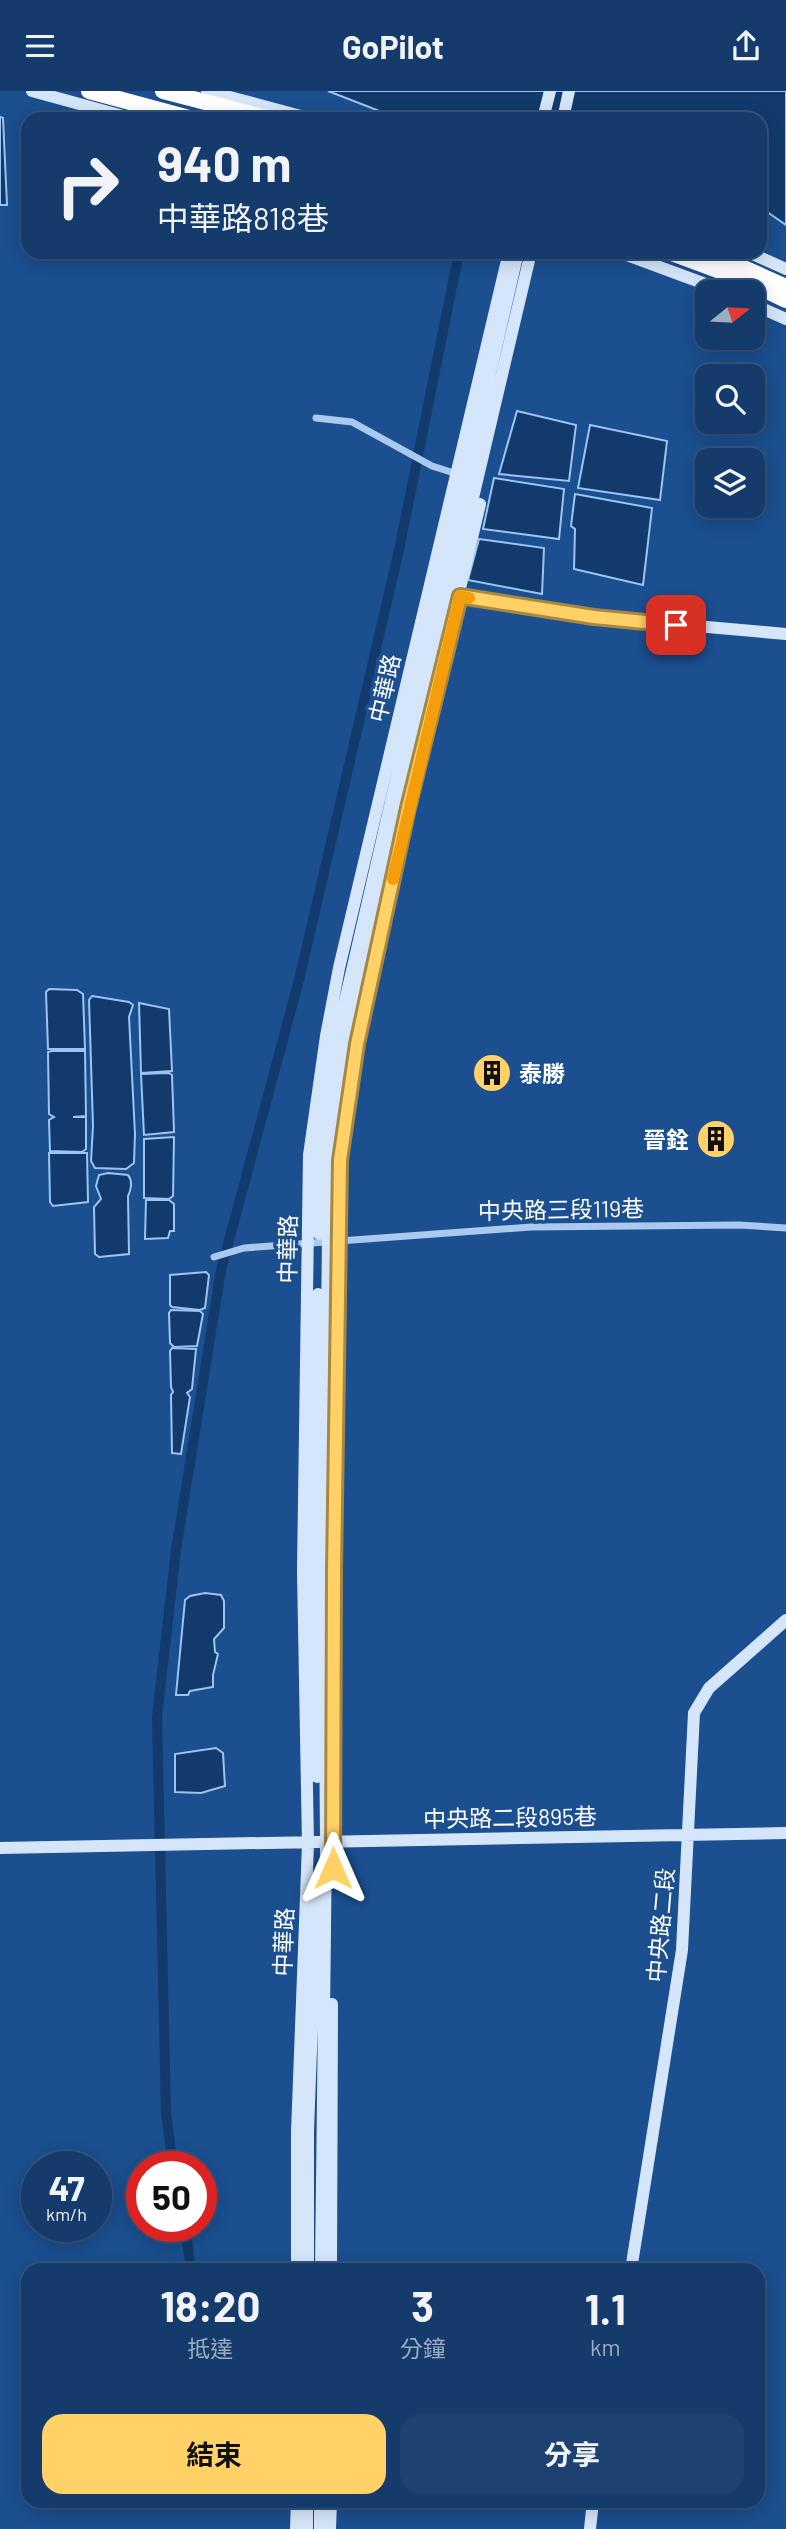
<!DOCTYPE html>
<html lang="zh-TW">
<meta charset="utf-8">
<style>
body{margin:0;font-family:Barlow,"Noto Sans TC",sans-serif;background:#1d4271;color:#f1f3f6;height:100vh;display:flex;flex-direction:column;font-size:26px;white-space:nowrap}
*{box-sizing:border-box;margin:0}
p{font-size:23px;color:#9dadc1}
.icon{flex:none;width:38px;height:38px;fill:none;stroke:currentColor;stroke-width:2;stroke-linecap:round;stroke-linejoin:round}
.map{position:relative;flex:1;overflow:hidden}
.panel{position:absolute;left:21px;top:2172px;width:744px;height:245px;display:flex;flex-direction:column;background:#143b6b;border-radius:21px;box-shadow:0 4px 18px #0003,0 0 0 2px #33557e}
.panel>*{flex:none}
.hud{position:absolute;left:21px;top:21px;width:746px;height:147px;border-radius:21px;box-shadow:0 4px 18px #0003,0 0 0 2px #33557e;background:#143b6b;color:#f1f3f6;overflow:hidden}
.needle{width:46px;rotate:72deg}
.fabs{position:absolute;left:695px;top:189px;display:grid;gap:14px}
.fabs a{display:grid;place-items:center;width:70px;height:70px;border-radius:14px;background:#143b6b;box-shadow:0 4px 18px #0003,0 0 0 2px #33557e;font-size:35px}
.speed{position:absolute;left:21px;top:2060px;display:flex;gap:14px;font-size:35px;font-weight:700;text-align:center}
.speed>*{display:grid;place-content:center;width:91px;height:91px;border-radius:50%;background:#143b6b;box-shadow:0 4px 18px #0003,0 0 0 2px #33557e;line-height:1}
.speed small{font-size:18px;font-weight:400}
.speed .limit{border:10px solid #d22;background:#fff;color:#111}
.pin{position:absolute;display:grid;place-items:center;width:60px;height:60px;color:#fff;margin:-30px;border-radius:14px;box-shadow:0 4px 10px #0006}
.me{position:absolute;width:77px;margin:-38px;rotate:0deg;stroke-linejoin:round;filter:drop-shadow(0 0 5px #0008)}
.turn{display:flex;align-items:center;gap:24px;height:147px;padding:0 21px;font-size:32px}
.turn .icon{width:91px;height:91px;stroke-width:2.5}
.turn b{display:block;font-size:49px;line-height:60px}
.eta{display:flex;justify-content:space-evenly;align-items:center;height:119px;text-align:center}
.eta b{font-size:42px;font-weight:700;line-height:49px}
.button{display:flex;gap:14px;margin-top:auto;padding:14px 21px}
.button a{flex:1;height:80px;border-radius:21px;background:#ffd166;color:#111;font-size:28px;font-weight:700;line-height:80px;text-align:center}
.button a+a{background:#1d4271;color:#f1f3f6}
header{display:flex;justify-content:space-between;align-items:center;height:91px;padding:0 21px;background:#143b6b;font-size:32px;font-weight:700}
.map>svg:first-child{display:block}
</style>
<header><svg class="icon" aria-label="menu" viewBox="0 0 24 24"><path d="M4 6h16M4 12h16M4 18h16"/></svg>GoPilot<svg class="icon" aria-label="share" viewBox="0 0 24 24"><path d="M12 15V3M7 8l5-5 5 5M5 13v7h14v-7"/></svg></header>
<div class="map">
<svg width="786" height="2438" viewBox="0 0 786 2438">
<rect width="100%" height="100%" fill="#1b4f8f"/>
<path fill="#123a6d" stroke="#9cc4f0" stroke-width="2" d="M 328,0 L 786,0 L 786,134 L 760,116 L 760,28 L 400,28 Z
M 0,26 L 3,27 L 7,114 L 0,114 Z
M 517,320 L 576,334 L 569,390 L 499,383 Z
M 590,334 L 667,350 L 660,409 L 578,397 Z
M 494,387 L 564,398 L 559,448 L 483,438 Z
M 575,403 L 652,417 L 643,494 L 574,478 L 575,438 L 571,435 Z
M 479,448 L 544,457 L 542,503 L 468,489 Z
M 49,898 L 77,899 L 83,903 L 85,958 L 48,958 L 46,901 Z
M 92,905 L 129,911 L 133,914 L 129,926 L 135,1043 L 134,1072 L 126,1078 L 95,1077 L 91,1070 L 93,1035 L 89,909 Z
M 139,912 L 169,918 L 172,980 L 141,982 Z
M 52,960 L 85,960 L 86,1025 L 73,1026 L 86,1026 L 86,1058 L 82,1061 L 50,1060 L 49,1029 L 54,1026 L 49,1023 L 48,961 Z
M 169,982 L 172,984 L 174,1041 L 144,1044 L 141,983 Z
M 174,1046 L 173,1105 L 169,1108 L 144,1107 L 144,1048 Z
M 49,1062 L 87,1062 L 88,1111 L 53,1115 L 50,1111 Z
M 108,1082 L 128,1084 C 133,1090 131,1099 128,1105 L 129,1163 L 99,1166 L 95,1163 L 94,1116 L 101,1108 L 96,1095 L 99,1084 Z
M 146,1109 L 169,1109 L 174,1113 L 174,1140 L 170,1140 L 168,1147 L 145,1148 Z
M 206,1181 L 209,1184 L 205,1217 L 200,1219 L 172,1216 L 170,1214 L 170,1184 Z
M 171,1219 L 200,1220 L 203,1223 L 197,1255 L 174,1256 L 170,1252 L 169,1222 Z
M 172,1257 L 196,1258 L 192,1298 L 187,1302 L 190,1306 L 181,1363 L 172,1362 L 171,1304 L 173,1301 L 171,1296 L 170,1260 Z
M 205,1502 L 221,1504 L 224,1510 L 224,1537 L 214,1548 L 215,1561 L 218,1563 L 213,1584 L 213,1596 L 190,1600 L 188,1604 L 176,1604 L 185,1509 L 190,1505 Z
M 216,1657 L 223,1662 L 225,1695 L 201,1702 L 175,1701 L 175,1663 Z"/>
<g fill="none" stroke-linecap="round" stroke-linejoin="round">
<path stroke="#123a6d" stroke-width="10" d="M 173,2076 L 166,2022 L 157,1626 L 176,1459 L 221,1179 L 299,889 L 399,459 L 459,161
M 185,2135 L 191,2179"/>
<path stroke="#a9c9ee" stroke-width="7" d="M 316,327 L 352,331 L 432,375 L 457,383
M 214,1166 L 244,1157 L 531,1136 L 739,1134 L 786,1137"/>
<path stroke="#d6e6fa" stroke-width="12" d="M 32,0 L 134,28
M 207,0 L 312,28
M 543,28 L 550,0
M 563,28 L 569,0
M 619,161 L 727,201
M 748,161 L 786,178
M 752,213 L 786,228
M 453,500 L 459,505 L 594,526 L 786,543
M 319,1143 L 319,1064 L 336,949 L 518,161
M 334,1611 L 340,1069 L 357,953 L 408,717 L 480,413
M 317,1686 L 313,1480 L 318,1203
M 0,1757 L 786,1742
M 297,2179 L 297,2041 L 308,1753 L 303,1480 L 309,1064 L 326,945 L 339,877 L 509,161
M 308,2179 L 308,2040 L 317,1798
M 321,2179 L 326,1752 L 324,1480 L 329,1064 L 347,951 L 362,877 L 531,161
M 331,2179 L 332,1913
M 631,2179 L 682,1859 L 694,1622 L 709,1597 L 786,1529
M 296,2438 L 297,2410
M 307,2438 L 307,2410
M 320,2438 L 320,2410
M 330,2438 L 331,2410
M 590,2438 L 593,2410"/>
<path stroke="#fff" stroke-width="16" d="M 89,0 L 193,28
M 163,0 L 270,28
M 669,161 L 739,187 L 786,209
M 708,161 L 786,196"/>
</g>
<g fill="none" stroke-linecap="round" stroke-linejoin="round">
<defs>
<path id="route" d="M 333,1777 L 334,1480 L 340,1069 L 357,953 L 408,717 L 460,505 L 594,526 L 676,534"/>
</defs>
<use href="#route" stroke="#a68842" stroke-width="18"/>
<use href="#route" stroke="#ffd166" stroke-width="12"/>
<path stroke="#f59e0b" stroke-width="12" d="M 393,788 L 460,505 L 469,507"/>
</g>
<defs>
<symbol id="building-disc" viewBox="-11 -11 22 22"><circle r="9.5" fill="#ffd166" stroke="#1b4f8f"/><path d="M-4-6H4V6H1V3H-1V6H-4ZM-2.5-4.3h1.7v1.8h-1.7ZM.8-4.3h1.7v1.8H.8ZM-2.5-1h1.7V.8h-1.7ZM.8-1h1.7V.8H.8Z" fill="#111"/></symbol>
</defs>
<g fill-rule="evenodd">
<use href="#building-disc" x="470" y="960" width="44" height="44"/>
<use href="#building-disc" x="694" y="1026" width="44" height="44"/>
</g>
<g text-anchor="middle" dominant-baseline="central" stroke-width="7" stroke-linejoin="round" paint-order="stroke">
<g font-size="23" fill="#fff" stroke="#1b4f8f">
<text transform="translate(384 597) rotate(-77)">中華路</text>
<text transform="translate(561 1118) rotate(-1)">中央路三段119巷</text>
<text transform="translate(287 1158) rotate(-89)">中華路</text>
<text transform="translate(510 1726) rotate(-1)">中央路二段895巷</text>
<text transform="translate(660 1834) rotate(-85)">中央路二段</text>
<text transform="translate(283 1851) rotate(-88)">中華路</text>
</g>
<g font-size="23" font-weight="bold" fill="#fff" stroke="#1b4f8f" text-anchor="start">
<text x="519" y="982">泰勝</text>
<text x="689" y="1048" text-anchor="end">晉銓</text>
</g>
</g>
</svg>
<div class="fabs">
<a><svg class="needle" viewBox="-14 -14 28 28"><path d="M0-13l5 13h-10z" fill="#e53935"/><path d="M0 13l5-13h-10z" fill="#9dadc1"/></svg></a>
<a><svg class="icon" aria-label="search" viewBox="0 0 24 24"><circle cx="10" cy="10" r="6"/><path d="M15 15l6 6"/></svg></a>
<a><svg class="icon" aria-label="layers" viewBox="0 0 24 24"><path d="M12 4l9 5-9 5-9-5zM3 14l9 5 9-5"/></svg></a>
</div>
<div class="speed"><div>47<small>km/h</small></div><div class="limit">50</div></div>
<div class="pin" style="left:676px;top:534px;background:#d93025"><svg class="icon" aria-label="arrive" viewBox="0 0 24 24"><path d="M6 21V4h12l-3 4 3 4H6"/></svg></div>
<svg class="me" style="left:333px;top:1777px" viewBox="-20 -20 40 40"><path d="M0-17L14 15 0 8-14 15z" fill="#ffd166" stroke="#fff" stroke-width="4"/></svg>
<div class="hud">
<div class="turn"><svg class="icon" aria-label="right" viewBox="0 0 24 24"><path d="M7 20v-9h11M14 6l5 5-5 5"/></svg><div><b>940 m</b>中華路818巷</div></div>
</div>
<section class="panel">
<div class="eta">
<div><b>18:20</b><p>抵達</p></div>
<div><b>3</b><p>分鐘</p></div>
<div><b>1.1</b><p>km</p></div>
</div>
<div class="button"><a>結束</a><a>分享</a></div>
</section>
</div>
